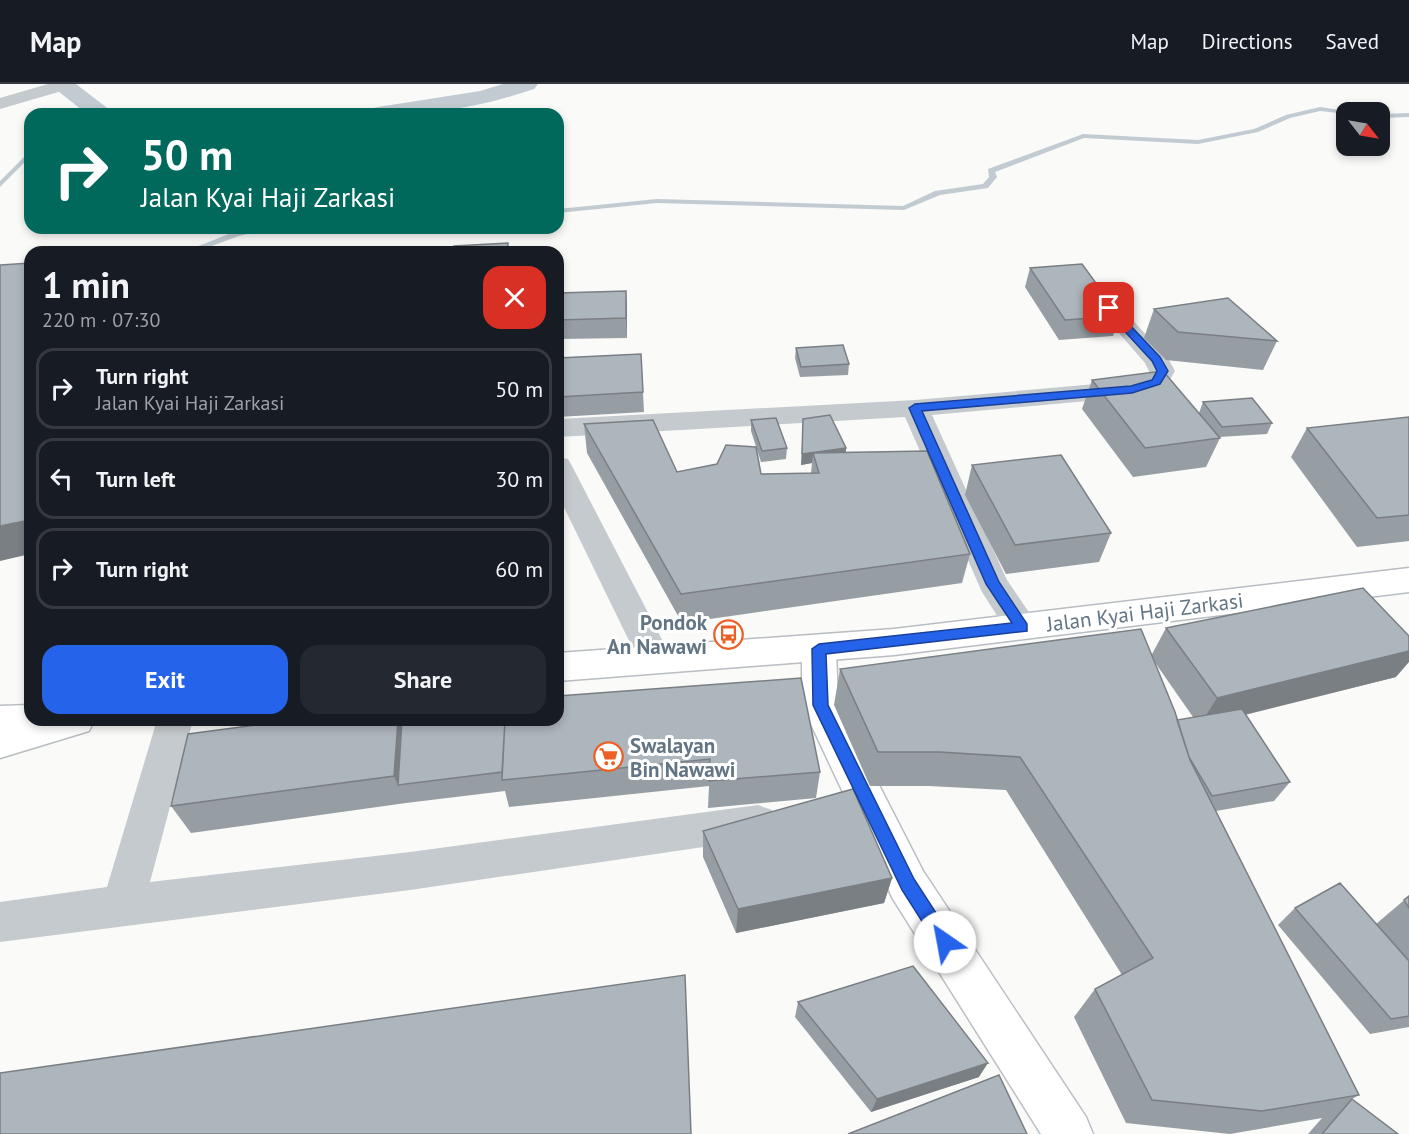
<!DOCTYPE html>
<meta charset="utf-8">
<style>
body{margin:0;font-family:"PT Sans",sans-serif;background:#242831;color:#f1f3f6;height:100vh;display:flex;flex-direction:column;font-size:22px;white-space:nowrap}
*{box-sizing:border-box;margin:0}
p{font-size:20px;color:#9ea1a6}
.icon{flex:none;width:33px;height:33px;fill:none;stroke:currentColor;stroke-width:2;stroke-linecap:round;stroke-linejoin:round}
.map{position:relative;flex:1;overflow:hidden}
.details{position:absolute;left:24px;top:162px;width:540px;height:480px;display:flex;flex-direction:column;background:#171b24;border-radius:18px;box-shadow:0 3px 9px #0003}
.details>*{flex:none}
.guide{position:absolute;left:24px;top:24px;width:540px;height:126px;border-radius:18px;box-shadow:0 3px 9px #0003;background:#00695c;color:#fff;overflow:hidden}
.needle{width:39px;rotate:121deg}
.buttons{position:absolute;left:1336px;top:18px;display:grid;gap:12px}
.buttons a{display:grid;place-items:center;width:54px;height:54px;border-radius:12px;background:#171b24;box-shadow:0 3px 9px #0003;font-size:30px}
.pin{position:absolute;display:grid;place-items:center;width:51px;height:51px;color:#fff;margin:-26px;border-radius:12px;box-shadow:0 3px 9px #0006}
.me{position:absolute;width:66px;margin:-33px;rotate:327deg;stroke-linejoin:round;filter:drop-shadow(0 0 4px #0008)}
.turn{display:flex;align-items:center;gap:21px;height:126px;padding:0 18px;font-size:27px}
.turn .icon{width:78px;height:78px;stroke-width:2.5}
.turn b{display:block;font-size:42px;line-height:51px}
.round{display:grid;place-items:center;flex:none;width:63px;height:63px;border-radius:18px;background:#242831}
.summary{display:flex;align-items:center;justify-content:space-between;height:102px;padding:0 18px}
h1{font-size:36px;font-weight:700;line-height:45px}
.primary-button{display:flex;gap:12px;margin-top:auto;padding:12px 18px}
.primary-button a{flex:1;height:69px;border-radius:18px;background:#2563eb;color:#fff;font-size:24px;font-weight:700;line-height:69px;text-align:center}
.primary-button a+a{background:#242831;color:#f1f3f6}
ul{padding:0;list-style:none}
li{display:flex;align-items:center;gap:18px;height:81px;margin:0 12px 9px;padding:0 6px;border:3px solid #363941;border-radius:18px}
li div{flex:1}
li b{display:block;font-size:22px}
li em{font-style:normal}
header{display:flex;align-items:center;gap:36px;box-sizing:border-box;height:84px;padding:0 30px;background:#171b24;border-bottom:2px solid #363941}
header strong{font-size:28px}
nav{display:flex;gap:33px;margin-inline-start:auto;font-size:21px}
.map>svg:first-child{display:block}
</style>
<header>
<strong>Map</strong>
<nav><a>Map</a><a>Directions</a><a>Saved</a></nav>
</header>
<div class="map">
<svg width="1409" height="1050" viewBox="0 0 1409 1050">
<rect width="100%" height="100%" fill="#fafaf8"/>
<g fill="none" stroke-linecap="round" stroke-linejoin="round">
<path fill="#c2cbd1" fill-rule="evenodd" d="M 1320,23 L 1354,28 L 1347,30 L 1320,27 L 1290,34 L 1258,48 L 1198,60 L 1084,54 L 995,88 L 997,93 L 988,104 L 940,111 L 904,126 L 657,119 L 558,129 L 558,125 L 657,115 L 903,122 L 935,107 L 983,100 L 989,93 L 988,85 L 1083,50 L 1198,56 L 1254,45 L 1286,31 Z
M 1409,29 L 1409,33 L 1380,34 L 1380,30 Z
M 30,67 L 30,73 L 0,103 L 0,97 Z
M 257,144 L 274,144 L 239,152 L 195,168 L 183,168 L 234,148 Z"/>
<path fill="#c2cbd1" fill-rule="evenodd" d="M 49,0 L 76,0 L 115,30 L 87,30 Z
M 503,0 L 538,0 L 534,5 C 472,26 431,30 366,30 L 369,25 L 378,23 L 480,7 Z"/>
<defs>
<path id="secondary" d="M 819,552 L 831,556 L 836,565 L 838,621 L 923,787 L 1086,1033 L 1093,1050 L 1041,1050 L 893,815 L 802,621 L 802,565 L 807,556 Z
M 30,621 L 30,636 L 48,636 L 43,647 L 30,651 L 0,652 L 0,622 Z"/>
<path id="primary" d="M 1409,484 L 1409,508 L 894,571 L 558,597 L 558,569 L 894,545 Z
M 30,635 L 30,636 L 94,636 L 89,647 L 0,674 L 0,644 Z"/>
</defs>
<use href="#secondary" stroke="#babfc4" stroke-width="3"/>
<use href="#primary" stroke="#b8bdc2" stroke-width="3"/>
<path fill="#c5cace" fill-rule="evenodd" d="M 48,0 L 75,0 L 72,4 L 0,25 L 0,14 Z
M 1109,217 L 1117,219 L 1169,276 L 1175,287 L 1165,304 L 1132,313 L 932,331 L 1007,496 L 1039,543 L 1034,552 L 1022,556 L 1010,552 L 982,508 L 905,333 L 558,353 L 558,335 L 915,316 L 1130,297 L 1146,293 L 1149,287 L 1145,279 L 1097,224 L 1101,219 Z
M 558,373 L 568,375 L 572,382 L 671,573 L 666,582 L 654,586 L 642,582 L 637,573 L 558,411 Z
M 157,636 L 193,636 L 150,798 L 410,768 L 758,721 L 772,726 L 778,738 L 772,750 L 758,755 L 410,806 L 0,858 L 0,818 L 107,803 Z"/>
<use href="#secondary" fill="#fff" fill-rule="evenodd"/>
<use href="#primary" fill="#fff" fill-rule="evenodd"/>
</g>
<path fill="#969da3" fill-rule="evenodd" d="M 1030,184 L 1120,232 L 1113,252 L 1059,256 L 1025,203 Z
M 626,207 L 627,227 L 627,254 L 558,255 L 558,209 Z
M 1154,225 L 1277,257 L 1263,286 L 1166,276 L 1144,254 Z
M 796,264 L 849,280 L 848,291 L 800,293 L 795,274 Z
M 641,270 L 644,328 L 558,333 L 558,274 Z
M 1092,296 L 1199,329 L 1203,318 L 1272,339 L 1267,350 L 1219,353 L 1220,354 L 1206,383 L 1133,393 L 1082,325 Z
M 1409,333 L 1409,457 L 1357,463 L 1291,373 L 1307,344 Z
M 803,335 L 846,364 L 846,369 L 970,470 L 962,499 L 682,539 L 587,369 L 584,340 L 677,388 L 761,390 L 811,389 L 812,379 L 801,381 Z
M 751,336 L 787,364 L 786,375 L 761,378 L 751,347 Z
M 972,381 L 1111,449 L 1099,478 L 1006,490 L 965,411 Z
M 1166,544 L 1396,593 L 1245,631 L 1290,698 L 1274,717 L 1216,727 L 1359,1011 L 1352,1015 L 1398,1050 L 1308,1050 L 1322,1034 L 1230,1050 L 1126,1039 L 1074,933 L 1095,905 L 1122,891 L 1006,706 L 929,702 L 870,702 L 834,621 L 840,585 L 1151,572 ZM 1154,577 L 1193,633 L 1177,636 Z
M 558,636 L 820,688 L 816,714 L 708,724 L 709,702 L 509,723 L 505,707 L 406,719 L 191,749 L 171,722 Z
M 703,747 L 892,794 L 884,819 L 736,849 L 703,773 Z
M 1409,812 L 1409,943 L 1370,950 L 1278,841 L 1295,824 L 1376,840 Z
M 798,918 L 979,993 L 871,1028 L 795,933 Z"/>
<path fill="#7a7f84" d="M 626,207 L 627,227 L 627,254 L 626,234 Z
M 846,364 L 845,374 L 813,369 L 812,379 L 801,381 L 802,370 Z
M 30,436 L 30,470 L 0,477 L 0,442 Z
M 1409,567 L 1409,578 L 1396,593 L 1199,642 L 1217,614 Z
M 398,636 L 404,636 L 398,701 L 394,692 Z
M 892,794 L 884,819 L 736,849 L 738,825 Z
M 988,979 L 979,993 L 871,1028 L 877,1015 Z"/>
<path fill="#aeb6bd" stroke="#7a7f84" stroke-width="1.5" d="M 508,159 L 508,168 L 453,168 L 454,162 Z
M 30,179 L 30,436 L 0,442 L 0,181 Z
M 1082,180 L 1120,232 L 1065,236 L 1030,184 Z
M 626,207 L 626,234 L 558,236 L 558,209 Z
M 1228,214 L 1277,257 L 1178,248 L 1154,225 Z
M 843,261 L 849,280 L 801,283 L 796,264 Z
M 641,270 L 643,308 L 558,313 L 558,274 Z
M 1163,287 L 1220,354 L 1145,364 L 1092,296 Z
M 1252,314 L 1272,339 L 1222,343 L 1203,318 Z
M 830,331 L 846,364 L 802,370 L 803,335 Z
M 1409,333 L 1409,431 L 1377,434 L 1307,344 Z
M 776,334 L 787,364 L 762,367 L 751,336 Z
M 653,336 L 677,388 L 717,380 L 726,361 L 756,363 L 761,390 L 819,389 L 813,369 L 927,367 L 970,470 L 681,510 L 584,340 Z
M 1061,371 L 1111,449 L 1015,461 L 972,381 Z
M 1363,504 L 1409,552 L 1409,567 L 1217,614 L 1166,544 Z
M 1141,545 L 1175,628 L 1190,676 L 1359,1011 L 1262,1027 L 1152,1016 L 1095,905 L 1153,874 L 1020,673 L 940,668 L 878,668 L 840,585 Z
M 801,594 L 820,688 L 709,697 L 710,675 L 502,696 L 505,636 L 558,636 L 558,612 Z
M 1242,625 L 1290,698 L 1212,712 L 1189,673 L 1177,636 Z
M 295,636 L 398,636 L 394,692 L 171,722 L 188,650 Z
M 402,636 L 505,636 L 502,688 L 398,701 Z
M 853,705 L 892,794 L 738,825 L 703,747 Z
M 1340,799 L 1409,877 L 1409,932 L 1391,935 L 1295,824 Z
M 1409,812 L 1409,824 L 1404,816 Z
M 913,882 L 988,979 L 877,1015 L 798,918 Z
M 685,891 L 691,1050 L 0,1050 L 0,989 Z
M 999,991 L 1027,1050 L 848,1050 Z
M 1352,1015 L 1398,1050 L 1322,1050 Z"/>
<path fill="#2563eb" stroke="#184099" stroke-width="1.5" d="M 1105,222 L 1112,222 L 1160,273 L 1168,287 L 1160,300 L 1132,309 L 922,327 L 999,498 L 1027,540 L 1027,547 L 826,570 L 828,621 L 914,795 L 951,852 L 954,858 L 951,864 L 945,867 L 939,864 L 902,806 L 813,621 L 812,565 L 819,560 L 1012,539 L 986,500 L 909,324 L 915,320 L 1131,302 L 1152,296 L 1157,287 L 1152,277 L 1105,226 Z"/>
<defs>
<symbol id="bus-ring" viewBox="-11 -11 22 22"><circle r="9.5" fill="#fff" stroke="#ec6026" stroke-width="1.5"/><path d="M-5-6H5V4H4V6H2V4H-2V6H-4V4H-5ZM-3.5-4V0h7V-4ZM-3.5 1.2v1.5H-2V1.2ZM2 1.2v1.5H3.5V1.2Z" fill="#ec6026"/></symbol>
<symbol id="supermarket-ring" viewBox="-11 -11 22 22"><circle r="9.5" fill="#fff" stroke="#ec6026" stroke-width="1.5"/><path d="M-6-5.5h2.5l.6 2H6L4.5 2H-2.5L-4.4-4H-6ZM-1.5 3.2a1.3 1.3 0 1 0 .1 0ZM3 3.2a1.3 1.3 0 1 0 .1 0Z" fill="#ec6026"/></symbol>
</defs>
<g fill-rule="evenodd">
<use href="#bus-ring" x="712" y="534" width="33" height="33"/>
<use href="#supermarket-ring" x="592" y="656" width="33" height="33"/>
</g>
<g text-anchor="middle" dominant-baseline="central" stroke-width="6" stroke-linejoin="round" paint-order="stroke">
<g font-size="21" fill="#637484" stroke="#fff">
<text transform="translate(1145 528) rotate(-7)">Jalan Kyai Haji Zarkasi</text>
</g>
<g font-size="21" font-weight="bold" fill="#637484" stroke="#fff" text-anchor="end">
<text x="707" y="538">Pondok<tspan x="707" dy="24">An Nawawi</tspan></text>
<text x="630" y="661" text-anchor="start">Swalayan<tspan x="630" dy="24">Bin Nawawi</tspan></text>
</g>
</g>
</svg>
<div class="buttons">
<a><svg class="needle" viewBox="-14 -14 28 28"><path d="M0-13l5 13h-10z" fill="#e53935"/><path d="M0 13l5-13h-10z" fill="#9ea1a6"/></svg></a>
</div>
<div class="pin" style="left:1109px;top:224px;background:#d93025"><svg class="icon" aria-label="arrive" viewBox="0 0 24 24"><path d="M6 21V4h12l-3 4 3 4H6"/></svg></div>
<svg class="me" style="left:945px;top:858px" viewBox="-20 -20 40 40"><circle r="19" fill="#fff"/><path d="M0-13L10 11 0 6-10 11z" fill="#2563eb"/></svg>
<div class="guide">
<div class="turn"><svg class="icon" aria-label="right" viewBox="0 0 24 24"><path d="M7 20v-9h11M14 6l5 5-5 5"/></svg><div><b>50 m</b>Jalan Kyai Haji Zarkasi</div></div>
</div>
<section class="details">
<div class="summary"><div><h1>1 min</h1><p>220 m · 07:30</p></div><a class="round" style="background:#d93025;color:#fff"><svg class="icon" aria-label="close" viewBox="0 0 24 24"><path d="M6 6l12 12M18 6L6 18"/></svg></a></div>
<ul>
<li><svg class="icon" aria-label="right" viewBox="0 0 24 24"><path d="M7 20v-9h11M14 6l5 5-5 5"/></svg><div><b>Turn right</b><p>Jalan Kyai Haji Zarkasi</p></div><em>50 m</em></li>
<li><svg class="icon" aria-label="left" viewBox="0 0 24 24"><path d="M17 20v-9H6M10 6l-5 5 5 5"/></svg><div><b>Turn left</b></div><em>30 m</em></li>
<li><svg class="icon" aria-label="right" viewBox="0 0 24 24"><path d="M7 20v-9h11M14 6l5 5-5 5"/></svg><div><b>Turn right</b></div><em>60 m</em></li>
</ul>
<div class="primary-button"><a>Exit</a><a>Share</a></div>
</section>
</div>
